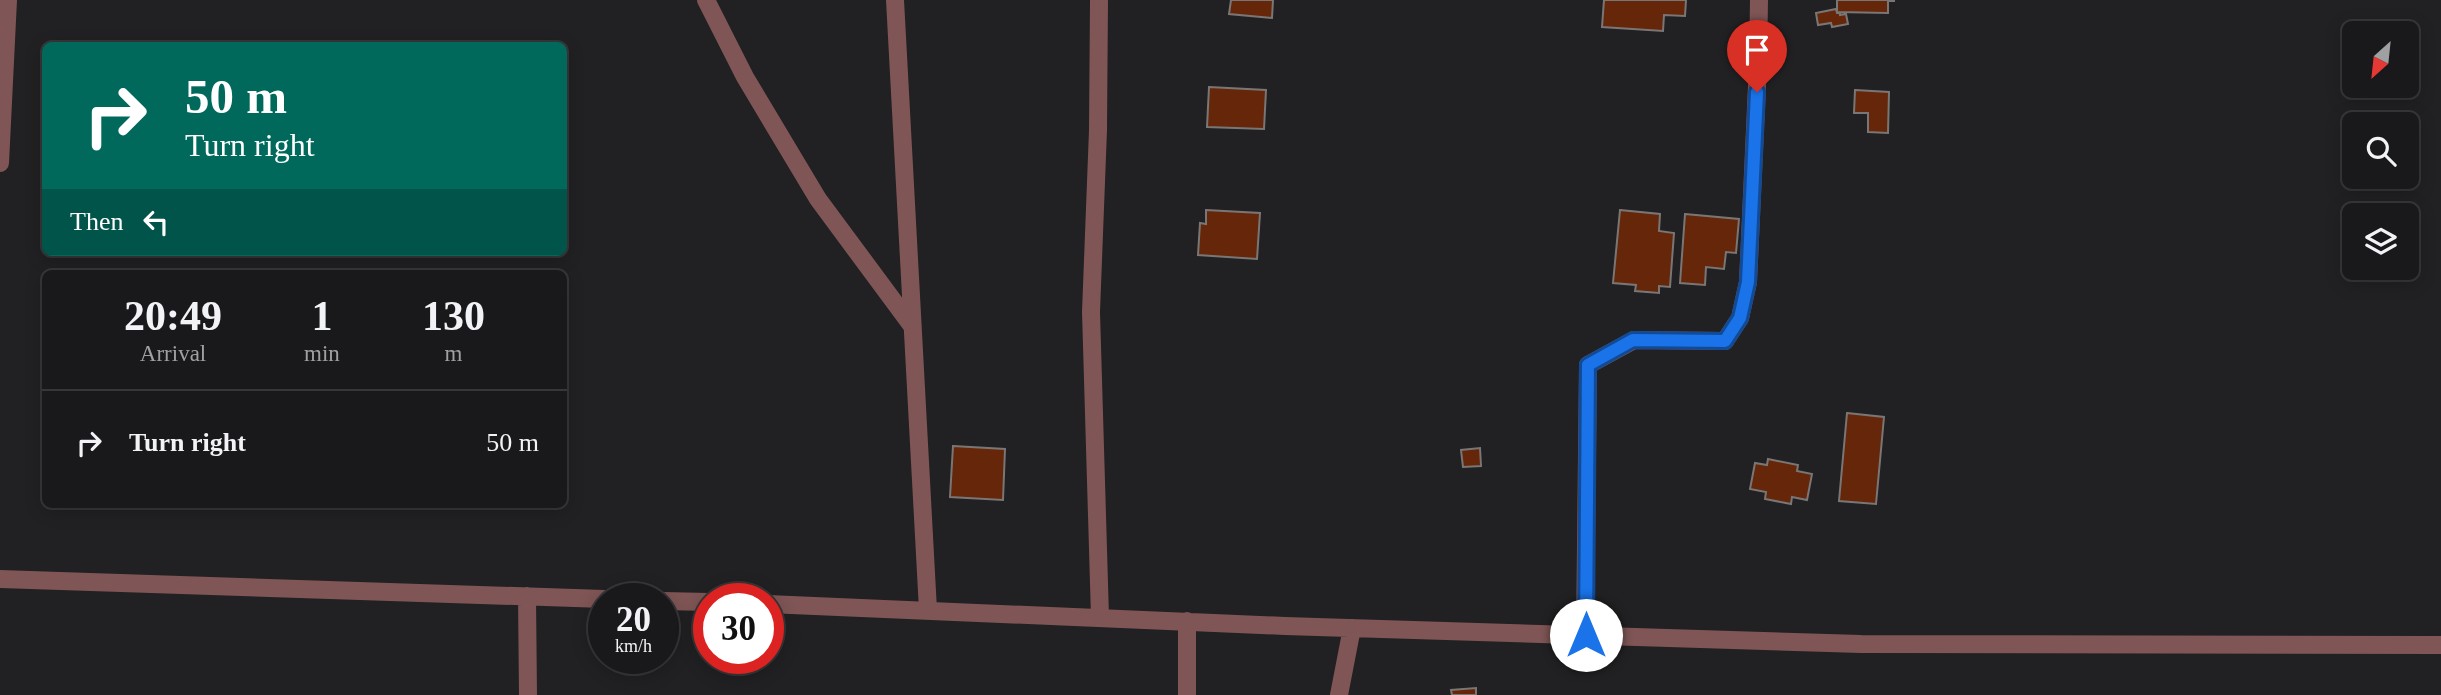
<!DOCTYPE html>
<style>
body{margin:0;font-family:Georgia,serif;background:#222123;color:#f1f3f6;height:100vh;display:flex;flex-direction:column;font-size:26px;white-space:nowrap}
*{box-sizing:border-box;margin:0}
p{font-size:23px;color:#9fa0a2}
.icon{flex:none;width:38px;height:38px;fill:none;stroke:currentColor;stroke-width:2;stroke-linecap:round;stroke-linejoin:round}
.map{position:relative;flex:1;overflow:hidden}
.sheet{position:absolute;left:42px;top:270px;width:525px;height:238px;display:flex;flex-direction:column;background:#19181a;border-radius:10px;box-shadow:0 4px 18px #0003,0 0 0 2px #373739}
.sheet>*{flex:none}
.top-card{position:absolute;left:42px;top:42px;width:525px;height:214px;border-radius:10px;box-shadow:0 4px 18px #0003,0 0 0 2px #373739;background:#00695c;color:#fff;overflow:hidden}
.needle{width:46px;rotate:207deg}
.fabs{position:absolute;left:2342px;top:21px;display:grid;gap:14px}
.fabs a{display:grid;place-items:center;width:77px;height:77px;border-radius:10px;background:#19181a;box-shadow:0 4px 18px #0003,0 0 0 2px #373739;font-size:35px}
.speed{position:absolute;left:588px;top:583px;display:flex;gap:14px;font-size:35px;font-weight:700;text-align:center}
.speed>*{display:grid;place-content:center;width:91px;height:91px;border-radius:50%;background:#19181a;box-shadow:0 4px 18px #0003,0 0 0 2px #373739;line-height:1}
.speed small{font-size:18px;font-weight:400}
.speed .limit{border:10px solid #d22;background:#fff;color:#111}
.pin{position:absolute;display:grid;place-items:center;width:60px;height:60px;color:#fff;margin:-72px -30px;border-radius:50% 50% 50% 0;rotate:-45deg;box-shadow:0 0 7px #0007}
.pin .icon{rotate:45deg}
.me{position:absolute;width:77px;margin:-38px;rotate:0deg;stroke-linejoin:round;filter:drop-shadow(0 0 5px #0008)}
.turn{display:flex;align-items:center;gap:24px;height:147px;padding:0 28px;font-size:32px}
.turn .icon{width:91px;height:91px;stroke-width:2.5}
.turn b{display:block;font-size:49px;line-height:60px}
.then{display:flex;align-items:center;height:66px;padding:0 28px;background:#0003;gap:14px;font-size:26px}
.eta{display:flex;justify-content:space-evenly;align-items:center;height:119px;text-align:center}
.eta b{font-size:42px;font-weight:700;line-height:49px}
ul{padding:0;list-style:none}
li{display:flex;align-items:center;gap:21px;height:105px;padding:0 28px;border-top:2px solid #373739}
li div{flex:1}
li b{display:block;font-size:26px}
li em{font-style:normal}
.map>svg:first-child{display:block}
</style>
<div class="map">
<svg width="2441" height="695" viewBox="0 0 2441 695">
<rect width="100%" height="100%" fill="#212022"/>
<path fill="#652609" stroke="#797675" stroke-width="2" d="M 1231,0 L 1273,0 L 1272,18 L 1229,14 Z
M 1604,0 L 1686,0 L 1685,16 L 1664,15 L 1663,31 L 1602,27 Z
M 1837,0 L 1894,0 L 1894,1 L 1888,1 L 1888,13 L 1837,12 Z
M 1836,9 L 1837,13 L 1840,13 L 1840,15 L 1846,14 L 1848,24 L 1832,27 L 1831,23 L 1818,25 L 1816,13 Z
M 1209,87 L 1266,90 L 1264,129 L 1207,127 Z
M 1855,90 L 1889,92 L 1888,133 L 1868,132 L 1868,113 L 1854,113 Z
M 1206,210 L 1260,213 L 1257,259 L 1198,255 L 1200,223 L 1206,224 Z
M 1620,210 L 1660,214 L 1659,231 L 1674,233 L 1670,287 L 1659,286 L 1659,293 L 1635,291 L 1636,285 L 1613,283 Z
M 1685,214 L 1739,219 L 1736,253 L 1726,252 L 1724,269 L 1706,267 L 1705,285 L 1680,283 Z
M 1847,413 L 1884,417 L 1876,504 L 1839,501 Z
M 953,446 L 1005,449 L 1003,500 L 950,497 Z
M 1480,448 L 1481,466 L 1463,467 L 1461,450 Z
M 1768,459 L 1798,465 L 1797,471 L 1812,474 L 1807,500 L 1792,497 L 1791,504 L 1765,499 L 1766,492 L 1750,489 L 1755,463 L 1767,465 Z
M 1476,688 L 1476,695 L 1452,695 L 1451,690 Z"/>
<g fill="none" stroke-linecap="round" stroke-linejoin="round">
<path stroke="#7f5555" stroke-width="18" d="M 706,0 L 745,77 L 818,199 L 912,326
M 895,0 L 928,610
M 1099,0 L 1098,130 L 1091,312 L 1100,617
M 0,163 L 8,0
M 0,579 L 604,599
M 527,596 L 528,695
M 663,601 L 709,602
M 768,604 L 1285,626 L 1861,644 L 2441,645
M 1585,635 L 1588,365 L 1634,340 L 1725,341 L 1740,318 L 1748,282 L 1758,64 L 1759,0
M 1187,695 L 1187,621
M 1339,695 L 1352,628"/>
</g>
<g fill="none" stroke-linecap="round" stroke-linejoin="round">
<defs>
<path id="route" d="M 1586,635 L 1588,365 L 1633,340 L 1725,341 L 1740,318 L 1748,282 L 1757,92"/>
</defs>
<use href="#route" stroke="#114b97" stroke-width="18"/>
<use href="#route" stroke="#1a73e8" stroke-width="12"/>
</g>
</svg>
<div class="fabs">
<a><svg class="needle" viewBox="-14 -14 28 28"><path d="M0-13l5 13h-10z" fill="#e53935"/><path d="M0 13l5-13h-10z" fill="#9fa0a2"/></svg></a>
<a><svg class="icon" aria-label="search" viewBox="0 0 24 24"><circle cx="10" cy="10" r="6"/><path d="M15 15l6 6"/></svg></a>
<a><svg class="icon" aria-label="layers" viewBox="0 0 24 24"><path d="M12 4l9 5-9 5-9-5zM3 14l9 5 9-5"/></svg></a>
</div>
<div class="speed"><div>20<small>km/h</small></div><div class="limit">30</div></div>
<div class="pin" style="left:1757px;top:92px;background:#d93025"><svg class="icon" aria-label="arrive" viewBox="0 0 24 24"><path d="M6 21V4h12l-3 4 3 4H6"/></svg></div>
<svg class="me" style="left:1586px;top:635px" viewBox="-20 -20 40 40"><circle r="19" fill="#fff"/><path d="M0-13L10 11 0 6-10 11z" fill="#1a73e8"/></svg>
<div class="top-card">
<div class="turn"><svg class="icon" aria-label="right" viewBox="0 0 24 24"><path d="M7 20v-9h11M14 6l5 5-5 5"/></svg><div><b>50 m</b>Turn right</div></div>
<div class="then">Then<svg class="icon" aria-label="left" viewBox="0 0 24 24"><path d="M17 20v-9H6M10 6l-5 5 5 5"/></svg></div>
</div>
<section class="sheet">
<div class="eta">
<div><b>20:49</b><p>Arrival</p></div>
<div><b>1</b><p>min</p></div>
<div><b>130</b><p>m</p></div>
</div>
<ul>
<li><svg class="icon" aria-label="right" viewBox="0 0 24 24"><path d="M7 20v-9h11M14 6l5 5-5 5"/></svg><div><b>Turn right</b></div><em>50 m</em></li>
</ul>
</section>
</div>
